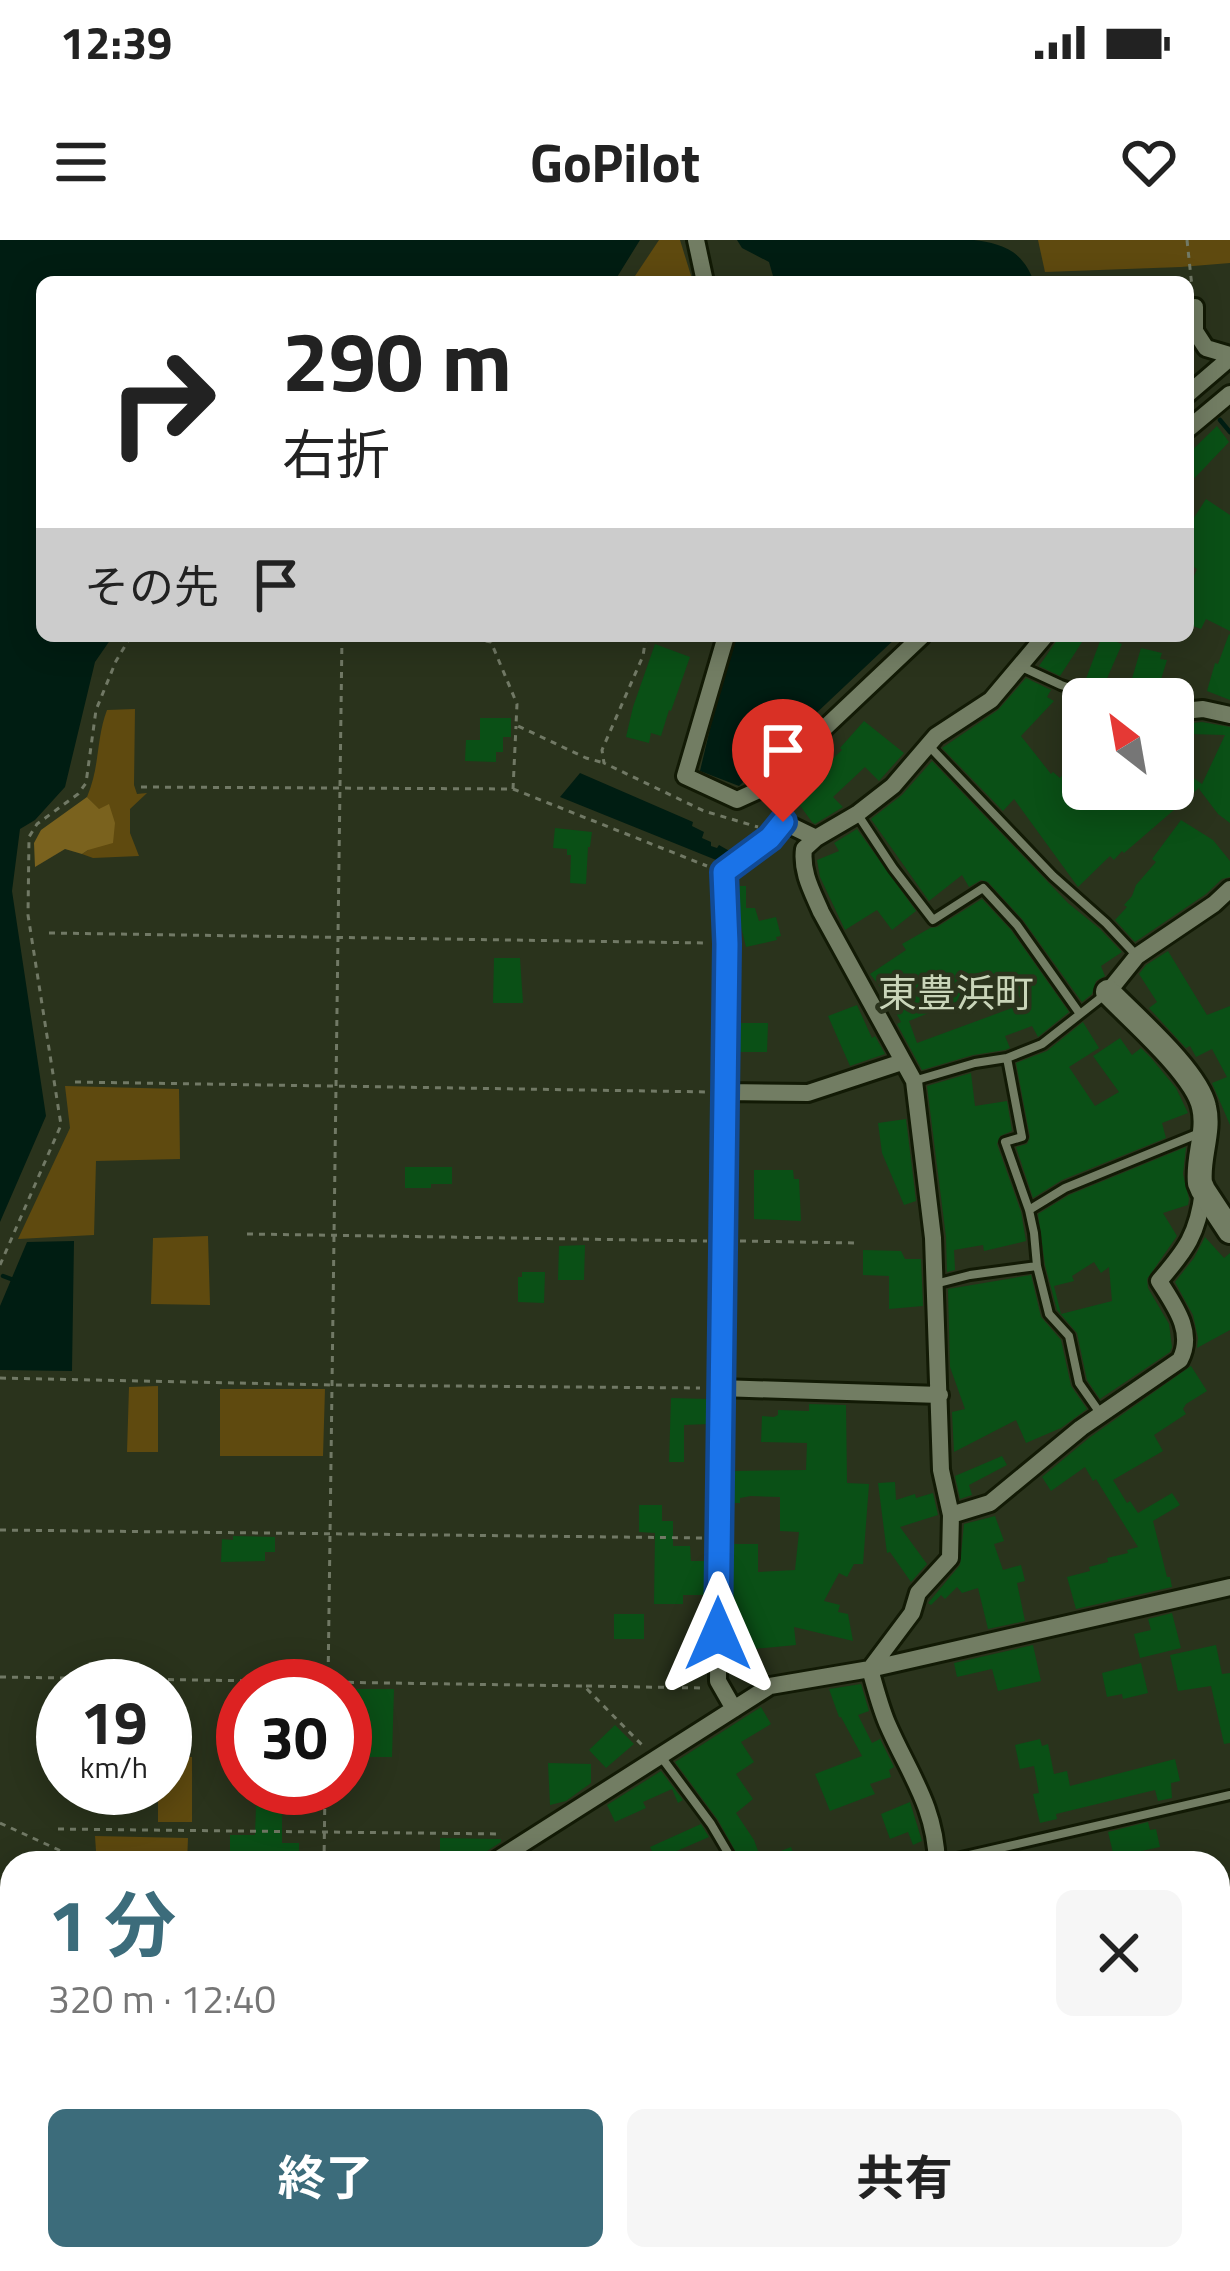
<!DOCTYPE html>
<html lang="ja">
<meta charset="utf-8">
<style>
body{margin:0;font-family:"Titillium Web","Noto Sans JP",sans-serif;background:#f6f6f6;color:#222;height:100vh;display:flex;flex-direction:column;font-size:45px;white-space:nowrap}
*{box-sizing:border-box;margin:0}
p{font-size:39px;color:#767676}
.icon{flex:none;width:66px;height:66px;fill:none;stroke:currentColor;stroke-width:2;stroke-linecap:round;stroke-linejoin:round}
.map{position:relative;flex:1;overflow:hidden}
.details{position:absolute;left:0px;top:1611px;width:1230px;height:420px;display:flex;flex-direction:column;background:#fff;border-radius:36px 36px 0 0;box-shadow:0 6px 30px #0003}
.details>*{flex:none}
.hud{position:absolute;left:36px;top:36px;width:1158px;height:366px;border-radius:18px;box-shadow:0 6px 30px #0003;background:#fff;color:#222;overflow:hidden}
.needle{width:78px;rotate:329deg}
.buttons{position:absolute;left:1062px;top:438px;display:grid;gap:24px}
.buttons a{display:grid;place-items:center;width:132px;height:132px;border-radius:18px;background:#fff;box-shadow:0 6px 30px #0003;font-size:60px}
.speed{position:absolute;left:36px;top:1419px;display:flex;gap:24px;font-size:60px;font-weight:700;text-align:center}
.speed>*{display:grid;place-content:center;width:156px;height:156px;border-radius:50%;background:#fff;box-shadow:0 6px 30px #0003;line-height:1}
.speed small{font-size:30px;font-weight:400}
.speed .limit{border:18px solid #d22;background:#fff;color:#111}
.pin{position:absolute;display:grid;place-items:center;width:102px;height:102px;color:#fff;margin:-123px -51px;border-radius:50% 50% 50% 0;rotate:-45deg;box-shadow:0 0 12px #0007}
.pin .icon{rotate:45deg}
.me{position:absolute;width:132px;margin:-66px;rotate:0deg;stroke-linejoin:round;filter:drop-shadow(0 0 9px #0008)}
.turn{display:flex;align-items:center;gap:42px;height:252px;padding:0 48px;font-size:54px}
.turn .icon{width:156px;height:156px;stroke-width:2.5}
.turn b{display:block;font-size:84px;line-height:102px}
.then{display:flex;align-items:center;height:114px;padding:0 48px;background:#0003;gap:24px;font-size:45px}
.round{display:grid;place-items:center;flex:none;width:126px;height:126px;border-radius:18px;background:#f6f6f6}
.summary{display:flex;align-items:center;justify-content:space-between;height:204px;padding:0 48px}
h1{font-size:72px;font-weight:700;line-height:90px;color:#3c6c7b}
.cta{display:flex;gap:24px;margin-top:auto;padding:24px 48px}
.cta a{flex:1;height:138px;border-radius:18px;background:#3c6c7b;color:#fff;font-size:48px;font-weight:700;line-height:138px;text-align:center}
.cta a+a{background:#f6f6f6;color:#222}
.status{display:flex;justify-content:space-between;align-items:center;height:84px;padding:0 60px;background:#fff;direction:ltr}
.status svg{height:33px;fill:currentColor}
header{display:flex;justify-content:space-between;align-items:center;height:156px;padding:0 48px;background:#fff;font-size:54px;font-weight:700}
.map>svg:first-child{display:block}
</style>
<div class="status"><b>12:39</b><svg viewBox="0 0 49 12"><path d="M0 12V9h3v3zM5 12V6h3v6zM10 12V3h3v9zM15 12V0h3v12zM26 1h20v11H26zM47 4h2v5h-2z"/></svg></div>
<header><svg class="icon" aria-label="menu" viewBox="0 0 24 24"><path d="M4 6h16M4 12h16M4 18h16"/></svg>GoPilot<svg class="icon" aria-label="heart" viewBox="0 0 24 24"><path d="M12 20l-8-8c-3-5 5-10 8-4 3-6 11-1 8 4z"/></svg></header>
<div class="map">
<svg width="1230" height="2031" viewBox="0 0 1230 2031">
<rect width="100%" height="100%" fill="#2a331c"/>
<path fill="#5f4a0f" d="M 659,0 L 680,0 L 693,42 L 631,42 Z
M 1038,0 L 1230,0 L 1230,23 L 1181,27 L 1045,32 Z
M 135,469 L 134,545 L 137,554 L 147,553 L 130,569 L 130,593 L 139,616 L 93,618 L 82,614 L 88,610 L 108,565 L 99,570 L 87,557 C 100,527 96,499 107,470 Z
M 65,846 L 179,849 L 180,919 L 96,921 L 94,995 L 18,999 L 70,888 Z
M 208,996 L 210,1065 L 151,1064 L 153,998 Z
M 158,1146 L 158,1212 L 127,1212 L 129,1147 Z
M 220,1149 L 325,1149 L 323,1216 L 220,1216 Z
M 165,1516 L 192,1517 L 192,1582 L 158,1582 L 158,1548 L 165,1548 Z
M 95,1596 L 188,1598 L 187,1623 L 89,1623 L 84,1616 L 96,1611 Z"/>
<path fill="#7a621e" d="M 87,557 L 99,569 L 109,564 L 115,583 L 113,603 L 88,610 L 82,614 L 65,609 L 35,627 L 34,603 L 41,590 Z"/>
<path fill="#001d12" d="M 0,0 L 640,0 L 614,42 L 42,42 L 42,396 L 113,396 L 95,422 L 65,547 L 35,580 L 20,589 L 12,651 L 46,876 L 0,982 Z
M 737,0 L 974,0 C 992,2 1013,7 1024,23 C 1029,29 1031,36 1035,42 L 769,42 L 773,36 L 769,22 L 742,8 Z
M 732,396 L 898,396 L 739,546 L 700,531 Z
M 580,533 L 693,582 L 692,586 L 704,592 L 702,598 L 711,602 L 711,606 L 717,608 L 719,605 L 733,613 L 738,612 L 726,624 L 560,557 Z
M 74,1001 L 72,1131 L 0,1130 L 0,1066 L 27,1002 Z
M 0,1672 L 12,1675 L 10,2031 L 0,2031 Z"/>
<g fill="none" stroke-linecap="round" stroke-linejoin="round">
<path stroke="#001d12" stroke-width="4.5" d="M 1220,180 L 1230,192
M 3,1036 L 11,1039"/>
</g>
<path fill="#0a5016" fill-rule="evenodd" d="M 1217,186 L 1229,202 L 1188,245 L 1188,214 Z
M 1206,259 L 1230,275 L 1230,391 L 1206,379 L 1201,389 L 1188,384 L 1188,350 L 1197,329 L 1188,324 L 1188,287 Z
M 1229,394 L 1230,395 L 1230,460 L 1207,451 L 1215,423 L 1218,424 Z
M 1060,396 L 1086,396 L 1060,436 L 1039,426 Z
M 1102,396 L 1122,404 L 1102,450 L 1084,444 Z
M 655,404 L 690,417 L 671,471 L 669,470 L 661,496 L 651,493 L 649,503 L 626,497 L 633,467 Z
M 1141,408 L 1162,413 L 1160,419 L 1167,420 L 1155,459 L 1126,459 Z
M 1026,438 L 1051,450 L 1047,457 L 1054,461 L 1021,496 L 1051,534 L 1053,532 L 1060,538 L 1083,512 L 1083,549 L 1171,549 L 1182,563 L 1124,613 L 1122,611 L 1114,620 L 1110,616 L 1078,647 L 1014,559 L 1003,571 L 942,508 L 998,470 Z
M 480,478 L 511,478 L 511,497 L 503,497 L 503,512 L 496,512 L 496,522 L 465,521 L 466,500 L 480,500 Z
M 864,481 L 904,513 L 879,541 L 865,527 L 833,557 L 843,567 L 815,584 L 812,582 L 793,556 L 842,510 L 840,508 Z
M 1202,482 L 1230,487 L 1230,583 L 1218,574 L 1199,549 L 1200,547 L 1192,554 L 1173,540 L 1173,485 ZM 1189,494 L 1225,495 L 1202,544 L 1175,525 Z
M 932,521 L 1068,663 L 1100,689 L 1122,712 L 1101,726 L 1105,736 L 1096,741 L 1092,754 L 1082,762 L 1023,680 L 988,642 L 981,640 L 969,647 L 962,635 L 929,661 L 871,579 L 902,555 Z
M 1181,580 L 1213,600 L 1230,621 L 1230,637 L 1222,639 L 1206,654 L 1135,702 L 1115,680 L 1127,667 L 1124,665 L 1132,656 L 1136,645 L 1156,622 L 1152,619 Z
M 555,588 L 592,592 L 590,607 L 588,607 L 586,644 L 570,643 L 571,615 L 567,615 L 567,609 L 553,608 Z
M 857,589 L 916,671 L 892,690 L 877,670 L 845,690 L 820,637 L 817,620 L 839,611 L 834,603 Z
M 737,646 L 746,646 L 746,668 L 755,668 L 759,681 L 776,677 L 781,696 L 776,697 L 777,700 L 746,707 L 739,678 Z
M 982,659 L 1011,690 L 1069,772 L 1038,797 L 1032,786 L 1005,796 L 1010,808 L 1005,810 L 973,815 L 922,830 L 897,784 L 901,782 L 884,752 L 870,734 L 906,710 L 902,704 L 930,688 L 937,687 ZM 1010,740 L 1023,764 L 917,803 L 909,781 Z
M 1168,711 L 1207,775 L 1230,766 L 1230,885 L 1212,843 L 1227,837 L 1212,809 L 1196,817 L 1190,806 L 1186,808 L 1149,768 L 1157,762 L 1139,734 L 1146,725 Z
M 494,718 L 520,718 L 523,763 L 493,763 Z
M 857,765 L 872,798 L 875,796 L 885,814 L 850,826 L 828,776 Z
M 1083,782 L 1099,808 L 1069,827 L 1095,866 L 1119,852 L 1093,816 L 1120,798 L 1132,815 L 1141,808 L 1151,818 L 1176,848 L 1188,873 L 1162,883 L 1166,898 L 1062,940 L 1033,958 L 1016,907 L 1027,904 L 1030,897 L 1016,823 L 1047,811 Z
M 739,783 L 768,783 L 767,812 L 738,812 Z
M 971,833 L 975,866 L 1007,861 L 1012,891 L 1000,896 L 997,904 L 1021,972 L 1026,1001 L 984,1011 L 983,1005 L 954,1010 L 955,1030 L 947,1032 L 946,997 L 927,846 Z
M 906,879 L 916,961 L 904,965 L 882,913 L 878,883 Z
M 1186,907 L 1183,934 L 1189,959 L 1188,965 L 1163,973 L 1177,996 L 1147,1039 L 1148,1048 L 1169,1084 L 1172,1107 L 1170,1112 L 1100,1159 L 1087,1140 L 1077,1093 L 1057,1070 L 1045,1025 L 1038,974 L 1069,955 ZM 1094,1022 L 1101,1033 L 1109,1027 L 1112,1061 L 1061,1074 L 1054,1046 L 1074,1041 L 1072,1036 Z
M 405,927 L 452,927 L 452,944 L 431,944 L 431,948 L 405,948 Z
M 754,930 L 793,930 L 794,939 L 799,939 L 801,981 L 754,979 Z
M 1205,997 L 1224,1018 L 1230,1013 L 1230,1090 L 1197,1108 L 1198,1098 L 1193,1075 L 1175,1042 L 1194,1018 Z
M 585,1005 L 584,1040 L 558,1040 L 559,1006 Z
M 863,1010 L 901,1011 L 905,1019 L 921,1019 L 923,1066 L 889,1069 L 889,1036 L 863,1035 Z
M 522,1032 L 545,1032 L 544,1063 L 518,1062 L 518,1037 L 522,1037 Z
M 1031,1035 L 1041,1077 L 1061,1100 L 1071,1146 L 1087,1169 L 1061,1188 L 1026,1203 L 1016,1180 L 954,1212 L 952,1172 L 965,1169 L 950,1127 L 948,1049 Z
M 1191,1126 L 1207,1151 L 1186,1164 L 1183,1169 L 1186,1174 L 1154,1195 L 1163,1211 L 1113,1240 L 1127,1263 L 1130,1261 L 1138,1273 L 1172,1253 L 1180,1265 L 1153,1281 L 1167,1337 L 1170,1337 L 1172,1347 L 1076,1369 L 1067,1337 L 1090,1331 L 1089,1327 L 1108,1322 L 1107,1318 L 1128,1313 L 1127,1310 L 1138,1307 L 1096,1239 L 1093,1241 L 1085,1227 L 1051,1251 L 1042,1237 L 1089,1198 Z
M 671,1158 L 709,1159 L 708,1184 L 684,1185 L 684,1222 L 669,1222 Z
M 809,1164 L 846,1165 L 847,1243 L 869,1244 L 863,1324 L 854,1324 L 847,1337 L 839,1333 L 824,1361 L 840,1365 L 838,1372 L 848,1374 L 853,1401 L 794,1387 L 796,1405 L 731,1411 L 732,1304 L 758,1304 L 758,1332 L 795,1330 L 799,1292 L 780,1291 L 780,1257 L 751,1256 L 740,1258 L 740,1263 L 733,1263 L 733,1231 L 806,1230 L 807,1203 L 761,1202 L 762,1176 L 774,1177 L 778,1175 L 778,1170 L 809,1171 Z
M 1002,1216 L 1007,1225 L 969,1245 L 972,1255 L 960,1259 L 955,1236 Z
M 895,1242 L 896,1260 L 915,1254 L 916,1258 L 933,1253 L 938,1275 L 900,1287 L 927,1324 L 911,1342 L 890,1312 L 887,1313 L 878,1243 Z
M 639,1265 L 662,1265 L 662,1281 L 673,1281 L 673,1306 L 690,1306 L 691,1321 L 707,1321 L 706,1355 L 683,1355 L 683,1364 L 654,1364 L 655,1293 L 639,1292 Z
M 995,1276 L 1004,1301 L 994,1304 L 1003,1330 L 1021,1325 L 1025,1341 L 1017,1343 L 1025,1381 L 988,1389 L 978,1348 L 962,1353 L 957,1347 L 945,1359 L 941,1355 L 931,1365 L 928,1363 L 960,1325 L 964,1284 Z
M 233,1296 L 275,1297 L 275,1312 L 265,1312 L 265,1321 L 221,1322 L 222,1299 L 233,1300 Z
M 1172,1373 L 1181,1408 L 1140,1418 L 1134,1394 L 1151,1390 L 1148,1379 Z
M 614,1374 L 644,1374 L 644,1399 L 614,1399 Z
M 1033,1405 L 1041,1441 L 998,1451 L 992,1429 L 957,1437 L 954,1423 Z
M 1216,1405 L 1222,1434 L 1230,1433 L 1230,1503 L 1224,1504 L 1211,1446 L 1178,1451 L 1170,1415 Z
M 1141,1423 L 1148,1453 L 1123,1459 L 1122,1454 L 1107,1457 L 1102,1433 Z
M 861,1444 L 869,1471 L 858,1475 L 872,1503 L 880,1499 L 894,1527 L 889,1530 L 891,1537 L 870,1544 L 875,1554 L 830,1571 L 815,1534 L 862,1516 L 841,1477 L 839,1477 L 829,1449 Z
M 345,1449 L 394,1449 L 392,1517 L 363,1517 L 363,1512 L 345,1512 Z
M 761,1467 L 771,1484 L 741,1502 L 754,1522 L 736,1534 L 753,1559 L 736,1573 L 754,1600 L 761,1619 L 791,1607 L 797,1623 L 742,1623 L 718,1580 L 675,1522 Z
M 615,1485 L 634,1504 L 606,1528 L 589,1510 Z
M 1040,1499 L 1042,1506 L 1048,1504 L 1054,1534 L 1067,1531 L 1070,1546 L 1175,1519 L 1180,1541 L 1171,1543 L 1172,1558 L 1158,1561 L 1155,1550 L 1056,1574 L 1057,1579 L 1040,1583 L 1033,1554 L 1039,1553 L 1034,1526 L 1020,1529 L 1015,1505 Z
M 548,1523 L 591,1524 L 591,1543 L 566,1561 L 550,1565 Z
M 661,1531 L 683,1560 L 678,1563 L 672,1549 L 643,1562 L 646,1568 L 615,1582 L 607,1565 Z
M 910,1562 L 922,1601 L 913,1605 L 908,1592 L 890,1599 L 881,1574 Z
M 256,1566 L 282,1566 L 282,1603 L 299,1603 L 299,1623 L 274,1623 L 274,1618 L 230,1617 L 230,1595 L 255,1595 Z
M 1148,1582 L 1150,1590 L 1156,1589 L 1160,1607 L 1114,1617 L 1108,1592 Z
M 701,1584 L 709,1597 L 656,1620 L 650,1607 Z
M 440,1598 L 501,1599 L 501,1602 L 484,1613 L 479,1622 L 454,1623 L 454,1613 L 440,1612 Z"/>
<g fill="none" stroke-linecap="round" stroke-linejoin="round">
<defs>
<path id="lane" d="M 1022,427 L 1061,445 L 1103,459
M 929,506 L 1053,636 L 1106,683 L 1137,716
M 858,575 L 893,628 L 933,680 L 983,648 L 1017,685 L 1080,774
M 1007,818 L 1022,897 L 1005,902 L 1029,970 L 1034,993 L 1037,1026 L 1049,1074 L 1069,1096 L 1079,1143 L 1100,1173
M 917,840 L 975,823 L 1007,818 L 1042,804 L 1107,753
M 1029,970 L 1065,948 L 1202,892
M 935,1044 L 970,1035 L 1037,1026
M 662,1518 L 711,1584 L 734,1623
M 939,1622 L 1230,1555
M 1218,1663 L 1230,1660
M 1218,1823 L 1230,1815
M 963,2031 L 965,2019"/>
<path id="street" d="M 696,0 L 705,42
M 1188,88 L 1195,91 L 1206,108 L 1230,115
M 1195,91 L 1195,67
M 1188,154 L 1230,118
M 1188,189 L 1230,154
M 726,396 L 685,536 L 737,560 L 759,550 L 922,396
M 1173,472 L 1203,469 L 1230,475
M 1108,752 L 1137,716 L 1214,664 L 1230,649
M 725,852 L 808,853 L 902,822
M 720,1148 L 940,1155
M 951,1275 L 990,1263 L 1081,1188 L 1180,1120 C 1195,1092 1174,1065 1159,1041 C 1186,1010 1198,994 1203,951
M 734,1469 L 718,1441 L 727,704 L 724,632 L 770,598 L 783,582 L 816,598
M 492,1623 L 770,1446 L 870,1429 L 1230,1347
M 937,1623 C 935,1565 909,1534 887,1483 C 880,1466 875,1447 870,1429 L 912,1373 L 918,1353 L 950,1318 L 951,1275 L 941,1230 L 933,998 L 914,841 L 821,672 C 812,651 801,632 804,609 L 816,598 L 857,574 L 893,546 L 936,496 L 991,460 L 1045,396
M 1218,1706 L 1230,1704
M 1218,1975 L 1226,1980 L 1230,1979
M 356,2019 L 368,2031
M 508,2019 L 516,2031
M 612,2019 L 625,2031
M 814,2019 L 815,2031
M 1079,2019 L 1086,2031
M 27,2031 L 28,2019"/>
<path id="secondary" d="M 1108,752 C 1133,778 1197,833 1204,867 C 1210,892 1197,918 1200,943 L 1203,950 L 1230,991"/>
</defs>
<use href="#lane" stroke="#121a05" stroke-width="14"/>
<use href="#street" stroke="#121a05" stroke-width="22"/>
<use href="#secondary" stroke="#121a05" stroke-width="30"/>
<path stroke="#717965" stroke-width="3" stroke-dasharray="6 6" stroke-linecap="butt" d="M 1187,0 L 1192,47
M 282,396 L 476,399 L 491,402 L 517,464 L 516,485 L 586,518 L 604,523
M 646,396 L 643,416 L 602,510 L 604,523 L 704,571 L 758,587
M 141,547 L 513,549 L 707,626
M 513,549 L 516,486
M 49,693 L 707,703
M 75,842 L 711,852
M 247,994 L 707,1001
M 740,1001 L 856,1003
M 0,1025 L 61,885 L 28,675 L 29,597 L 37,584 L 78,554 L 86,543 L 96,470 L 116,421 L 131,396
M 0,1138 L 331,1145 L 700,1148
M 0,1290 L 705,1298
M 0,1437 L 584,1446 L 644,1507
M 328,1446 L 342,396
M 586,1446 L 702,1448
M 0,1583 L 72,1616 L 77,1623
M 58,1589 L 502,1594
M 324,1623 L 325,1548
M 140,2019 L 142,2031
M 284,2019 L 286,2031"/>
<use href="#lane" stroke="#727d63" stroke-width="8"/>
<use href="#street" stroke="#727d63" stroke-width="16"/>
<use href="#secondary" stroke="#727d63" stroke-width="24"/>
</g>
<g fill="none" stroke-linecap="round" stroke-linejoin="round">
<defs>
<path id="route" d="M 718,1394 L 727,704 L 724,632 L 770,598 L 783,582"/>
</defs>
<use href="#route" stroke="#114b97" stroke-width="30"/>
<use href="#route" stroke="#1a73e8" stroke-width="21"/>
</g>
<g text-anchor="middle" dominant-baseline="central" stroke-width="9" stroke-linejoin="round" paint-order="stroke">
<g font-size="39" fill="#c9d5b9" stroke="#2a331c">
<text x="956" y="752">東豊浜町</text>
</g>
</g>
</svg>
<div class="buttons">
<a><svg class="needle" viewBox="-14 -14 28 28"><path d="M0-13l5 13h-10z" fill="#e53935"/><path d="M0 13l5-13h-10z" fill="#767676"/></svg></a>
</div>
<div class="speed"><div>19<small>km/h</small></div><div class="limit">30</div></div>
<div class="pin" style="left:783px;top:582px;background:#d93025"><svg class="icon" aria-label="arrive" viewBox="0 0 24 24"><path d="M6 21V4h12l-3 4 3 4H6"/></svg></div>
<svg class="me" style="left:718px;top:1394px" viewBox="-20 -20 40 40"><path d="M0-17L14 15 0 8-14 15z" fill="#1a73e8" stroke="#fff" stroke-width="4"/></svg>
<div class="hud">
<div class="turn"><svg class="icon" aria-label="right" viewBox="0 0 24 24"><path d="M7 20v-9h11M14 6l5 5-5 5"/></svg><div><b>290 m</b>右折</div></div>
<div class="then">その先<svg class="icon" aria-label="arrive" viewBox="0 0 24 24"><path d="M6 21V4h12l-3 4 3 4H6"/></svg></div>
</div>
<section class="details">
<div class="summary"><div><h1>1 分</h1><p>320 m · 12:40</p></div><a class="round"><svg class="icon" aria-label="close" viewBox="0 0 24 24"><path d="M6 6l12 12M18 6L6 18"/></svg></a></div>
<div class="cta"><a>終了</a><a>共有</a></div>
</section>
</div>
